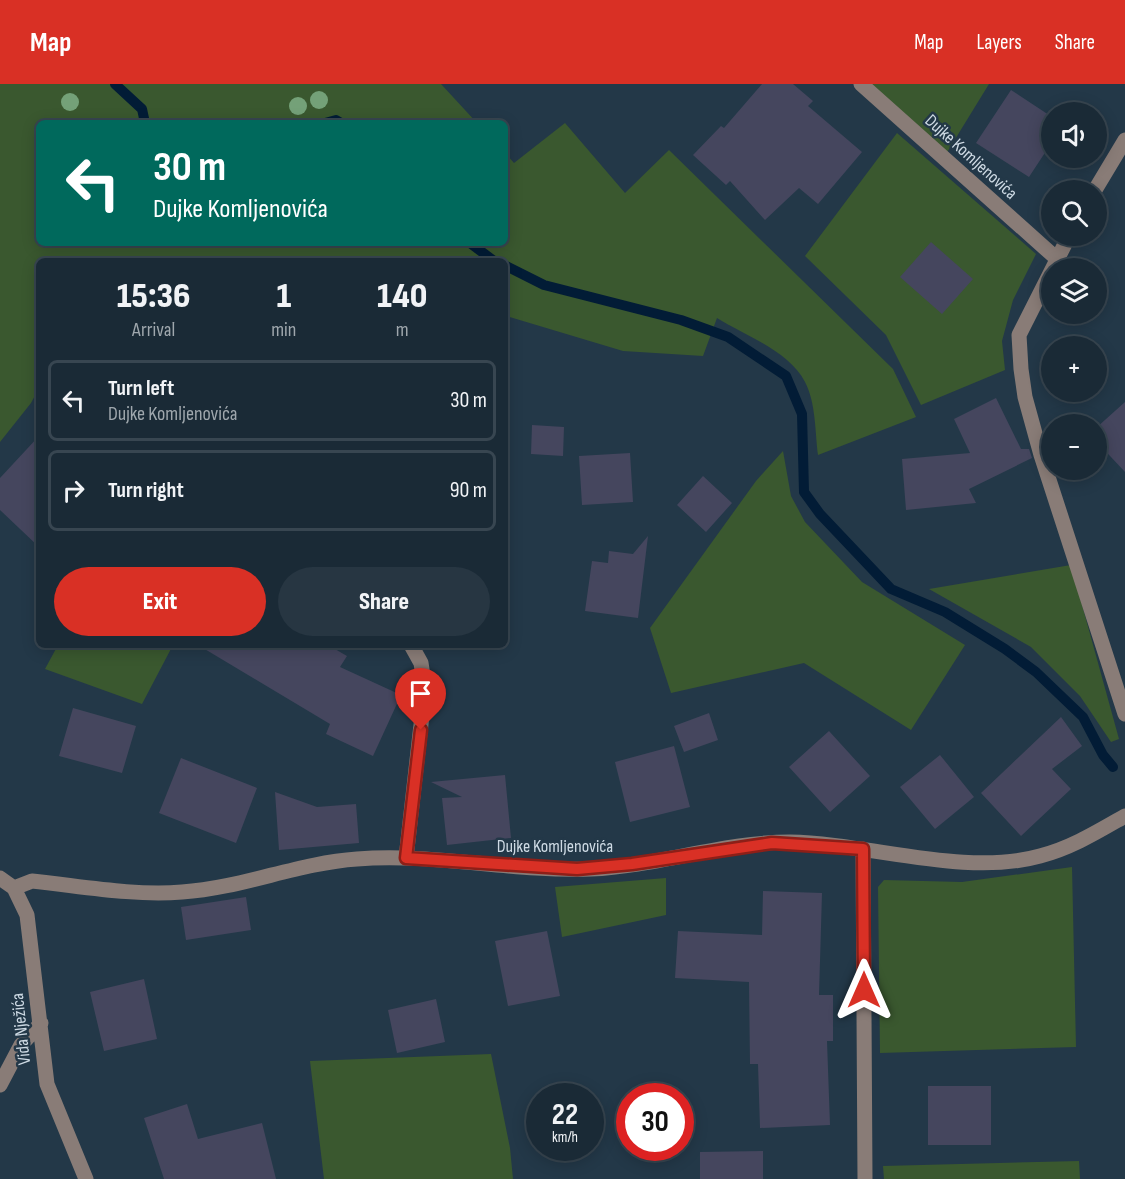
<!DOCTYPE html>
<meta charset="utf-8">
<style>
body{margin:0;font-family:"Sofia Sans Condensed",sans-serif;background:#273642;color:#f1f3f6;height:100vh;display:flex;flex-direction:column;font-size:22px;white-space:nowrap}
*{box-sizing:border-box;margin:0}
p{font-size:20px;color:#9fa7ad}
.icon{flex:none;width:33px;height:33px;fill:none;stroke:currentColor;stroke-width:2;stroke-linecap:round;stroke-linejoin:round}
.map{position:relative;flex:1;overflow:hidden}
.drawer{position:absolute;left:36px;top:174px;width:472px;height:390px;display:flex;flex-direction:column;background:#1a2a36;border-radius:9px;box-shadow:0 3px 15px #0003,0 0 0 2px #384651}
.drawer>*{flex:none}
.banner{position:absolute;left:36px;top:36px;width:472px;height:126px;border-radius:9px;box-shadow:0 3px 15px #0003,0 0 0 2px #384651;background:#00695c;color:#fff;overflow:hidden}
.buttons{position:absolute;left:1041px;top:18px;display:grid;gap:12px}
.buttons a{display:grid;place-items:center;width:66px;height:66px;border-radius:50%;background:#1a2a36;box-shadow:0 3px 15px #0003,0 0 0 2px #384651;font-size:30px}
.speed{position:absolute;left:526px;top:999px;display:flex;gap:12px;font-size:30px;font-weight:700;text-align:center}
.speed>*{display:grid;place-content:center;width:78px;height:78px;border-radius:50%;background:#1a2a36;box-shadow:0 3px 15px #0003,0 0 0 2px #384651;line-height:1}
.speed small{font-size:15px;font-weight:400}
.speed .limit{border:9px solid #d22;background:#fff;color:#111}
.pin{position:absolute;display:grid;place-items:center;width:51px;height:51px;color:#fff;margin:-62px -26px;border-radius:50% 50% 50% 0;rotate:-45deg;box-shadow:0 0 6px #0007}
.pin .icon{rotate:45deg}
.me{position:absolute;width:66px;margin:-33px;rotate:0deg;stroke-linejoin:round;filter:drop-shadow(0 0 4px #0008)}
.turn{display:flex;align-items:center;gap:21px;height:126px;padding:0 18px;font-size:27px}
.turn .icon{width:78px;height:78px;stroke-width:2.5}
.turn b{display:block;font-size:42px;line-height:51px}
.eta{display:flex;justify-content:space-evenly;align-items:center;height:102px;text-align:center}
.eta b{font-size:36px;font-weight:800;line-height:42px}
.button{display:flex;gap:12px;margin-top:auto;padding:12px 18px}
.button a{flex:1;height:69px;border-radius:36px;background:#d93025;color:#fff;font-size:24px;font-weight:800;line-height:69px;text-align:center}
.button a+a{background:#273642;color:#f1f3f6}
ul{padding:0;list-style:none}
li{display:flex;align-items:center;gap:18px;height:81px;margin:0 12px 9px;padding:0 6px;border:3px solid #384651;border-radius:9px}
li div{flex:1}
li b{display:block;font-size:22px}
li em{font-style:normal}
header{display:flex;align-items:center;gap:36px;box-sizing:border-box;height:84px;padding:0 30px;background:#d93025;color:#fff}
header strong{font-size:28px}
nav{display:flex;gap:33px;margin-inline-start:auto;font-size:21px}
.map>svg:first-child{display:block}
</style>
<header>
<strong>Map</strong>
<nav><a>Map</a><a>Layers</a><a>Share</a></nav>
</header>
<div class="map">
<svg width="1125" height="1095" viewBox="0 0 1125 1095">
<rect width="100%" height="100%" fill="#233848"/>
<path fill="#3a582f" d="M 0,0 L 441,0 L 477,39 L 39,39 L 39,159 L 506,159 L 506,70 L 514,79 L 565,39 L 625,109 L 669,66 L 893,285 L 916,333 L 818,371 C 815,348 816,319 805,298 C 789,267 746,252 717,234 L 703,272 L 623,267 L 506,232 L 506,177 L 39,177 L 39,304 L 31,319 L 0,358 Z
M 869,0 L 989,0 L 946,70 Z
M 897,49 L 1036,170 L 1013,216 L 1002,257 L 1005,286 L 921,321 L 886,251 L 805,172 Z
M 783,367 L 791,412 L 805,438 L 862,498 L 965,561 L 911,646 L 804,579 L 671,609 L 650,544 L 756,397 Z
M 1071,481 L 1119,655 L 1111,658 L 1080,612 L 1031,563 L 929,505 Z
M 58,561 L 173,561 L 142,620 L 45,585 Z
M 1072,783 L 1076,963 L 880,969 L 878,803 L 884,796 L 962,798 Z
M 666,794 L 666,831 L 562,853 L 555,803 Z
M 491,970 L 510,1064 L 513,1095 L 324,1095 L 310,977 Z
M 1079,1077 L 1080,1095 L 884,1095 L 883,1082 Z"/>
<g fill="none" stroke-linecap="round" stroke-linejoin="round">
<path stroke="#021c36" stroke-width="10" d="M 115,0 L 142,25 L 145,39
M 325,39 L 336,36 L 341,39
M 470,159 L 494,177
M 506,182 L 544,201 L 681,236 L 728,253 L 786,292 L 802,330 L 804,408 L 820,430 L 891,505 L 945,528 L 1005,565 L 1036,588 L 1083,633 L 1103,671 L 1113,683"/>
</g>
<path fill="#45465e" d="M 762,0 L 793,0 L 813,17 L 808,22 L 862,68 L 818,120 L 799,104 L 765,136 L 730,97 L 726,101 L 693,71 L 721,42 L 724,44 Z
M 1011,6 L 1052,33 L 1052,58 L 1029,93 L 976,59 Z
M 931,158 L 973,195 L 942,230 L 900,193 Z
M 996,314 L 1021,365 L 1029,365 L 1032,374 L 969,405 L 976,419 L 906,426 L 902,375 L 970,369 L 954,335 Z
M 1125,318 L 1125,388 L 1096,357 L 1096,344 Z
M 532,341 L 564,343 L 563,372 L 531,370 Z
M 39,352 L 39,463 L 0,426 L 0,394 Z
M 630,369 L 633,418 L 582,421 L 579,372 Z
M 703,392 L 732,419 L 706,448 L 677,421 Z
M 648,452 L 638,534 L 585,527 L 592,477 L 608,479 L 609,467 L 633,470 Z
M 198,561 L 328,561 L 347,572 L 340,583 L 401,611 L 373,672 L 326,650 L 330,640 Z
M 73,624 L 136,642 L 122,689 L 59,672 Z
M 709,629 L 718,656 L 684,668 L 674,642 Z
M 1061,633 L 1082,662 L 1052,685 L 1071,705 L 1021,752 L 981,709 Z
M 829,647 L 870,692 L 830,728 L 789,683 Z
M 674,662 L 690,723 L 630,738 L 615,678 Z
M 940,671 L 974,713 L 935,745 L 900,703 Z
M 181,674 L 257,704 L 236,759 L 159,729 Z
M 505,691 L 511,754 L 447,761 L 442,714 L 462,713 L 431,698 Z
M 275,708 L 317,723 L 356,720 L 359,759 L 279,766 Z
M 763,807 L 822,809 L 819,911 L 833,911 L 833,957 L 827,957 L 830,1041 L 760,1044 L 758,980 L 750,980 L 749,898 L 675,894 L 678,847 L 762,851 Z
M 246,813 L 251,846 L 186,856 L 181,823 Z
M 547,847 L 560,912 L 508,922 L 495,857 Z
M 144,895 L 157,955 L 104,967 L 90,908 Z
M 436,915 L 445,958 L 397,969 L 388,926 Z
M 928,1002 L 991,1002 L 991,1061 L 928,1061 Z
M 187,1020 L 198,1055 L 262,1039 L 276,1095 L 164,1095 L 144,1034 Z
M 763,1067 L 763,1095 L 700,1095 L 700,1068 Z"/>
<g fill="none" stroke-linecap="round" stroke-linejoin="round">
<path stroke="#897c77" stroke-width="15" d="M 861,0 L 1056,174
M 1095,106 L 1125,56
M 1069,152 L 1019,251 L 1021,285 L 1025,313 L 1041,371 L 1125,630
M 863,765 L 865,1095
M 406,774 L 425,605 L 421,579 L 411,561
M 0,794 L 14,804 L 27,831 L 47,1000 L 86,1095
M 14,804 L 32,797 C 81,802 133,812 182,808 C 242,804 298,779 357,775 C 435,769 513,788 591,785 C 657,782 725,758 790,758 C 867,759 965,793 1040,772 C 1071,764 1097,748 1125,732
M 0,1001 L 21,961 L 41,939"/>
</g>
<g fill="#74a178">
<circle cx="319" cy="16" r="9"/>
<circle cx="70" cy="18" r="9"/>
<circle cx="298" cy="22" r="9"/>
</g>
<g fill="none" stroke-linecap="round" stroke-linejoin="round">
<defs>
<path id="route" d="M 421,646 L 406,774 L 577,785 L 632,780 L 772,759 L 863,765 L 864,906"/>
</defs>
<use href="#route" stroke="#8d1f18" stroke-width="15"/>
<use href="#route" stroke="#d93025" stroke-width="10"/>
</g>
<g text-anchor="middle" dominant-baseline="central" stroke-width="5" stroke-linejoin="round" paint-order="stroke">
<g font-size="18" fill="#cedae4" stroke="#233848">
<text transform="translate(971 73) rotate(42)">Dujke Komljenovića</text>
<text x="555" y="762">Dujke Komljenovića</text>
<text transform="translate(21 945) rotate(-96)">Vida Nježića</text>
</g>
</g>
</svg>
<div class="buttons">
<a><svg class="icon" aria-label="sound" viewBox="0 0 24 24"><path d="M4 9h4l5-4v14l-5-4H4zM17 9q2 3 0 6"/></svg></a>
<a><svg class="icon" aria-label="search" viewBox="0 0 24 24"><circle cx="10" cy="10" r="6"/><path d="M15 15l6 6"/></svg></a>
<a><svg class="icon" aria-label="layers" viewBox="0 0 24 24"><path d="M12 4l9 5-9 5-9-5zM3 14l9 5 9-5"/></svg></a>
<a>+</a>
<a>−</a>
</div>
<div class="speed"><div>22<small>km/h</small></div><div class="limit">30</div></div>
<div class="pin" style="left:421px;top:646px;background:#d93025"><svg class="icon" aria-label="arrive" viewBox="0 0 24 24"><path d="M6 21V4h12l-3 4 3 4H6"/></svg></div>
<svg class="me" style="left:864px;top:906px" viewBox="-20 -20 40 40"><path d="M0-17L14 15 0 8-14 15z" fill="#d93025" stroke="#fff" stroke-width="4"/></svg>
<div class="banner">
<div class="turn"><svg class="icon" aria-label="left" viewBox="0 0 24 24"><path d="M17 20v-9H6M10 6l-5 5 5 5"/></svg><div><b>30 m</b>Dujke Komljenovića</div></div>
</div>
<section class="drawer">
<div class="eta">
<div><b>15:36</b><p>Arrival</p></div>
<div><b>1</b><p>min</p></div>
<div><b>140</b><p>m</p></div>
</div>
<ul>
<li><svg class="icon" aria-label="left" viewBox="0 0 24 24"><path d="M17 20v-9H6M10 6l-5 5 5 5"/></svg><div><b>Turn left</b><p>Dujke Komljenovića</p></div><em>30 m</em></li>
<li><svg class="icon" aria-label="right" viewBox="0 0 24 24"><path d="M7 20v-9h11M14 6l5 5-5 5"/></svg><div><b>Turn right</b></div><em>90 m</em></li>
</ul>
<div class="button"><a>Exit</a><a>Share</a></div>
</section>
</div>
